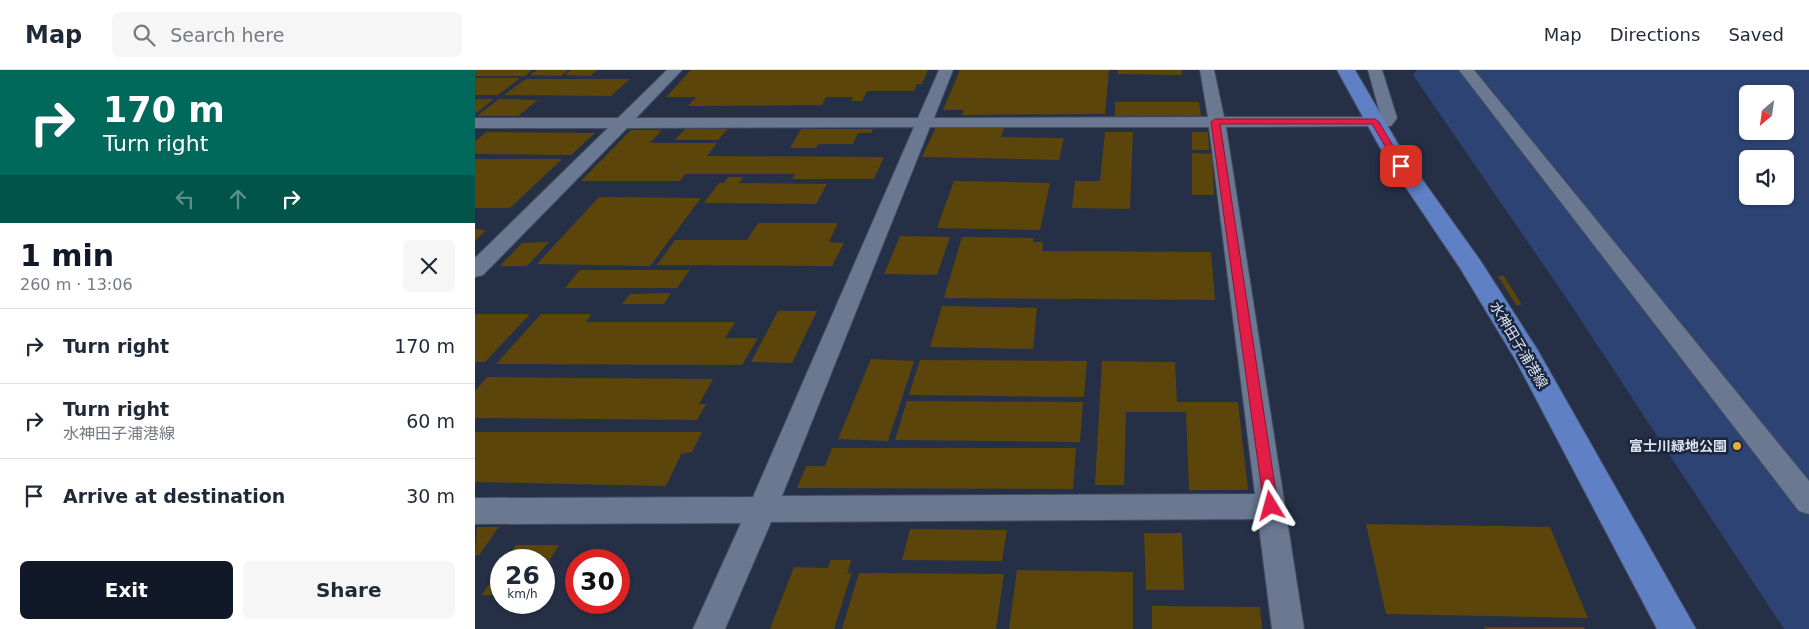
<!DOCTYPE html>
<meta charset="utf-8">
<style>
body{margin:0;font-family:"DejaVu Sans","Noto Sans JP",sans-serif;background:#f6f6f7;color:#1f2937;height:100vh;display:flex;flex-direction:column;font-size:19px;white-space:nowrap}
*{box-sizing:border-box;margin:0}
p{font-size:16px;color:#747a83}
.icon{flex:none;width:28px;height:28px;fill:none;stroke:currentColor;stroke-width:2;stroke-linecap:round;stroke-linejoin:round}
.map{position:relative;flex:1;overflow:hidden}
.side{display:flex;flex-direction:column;background:#fff;width:475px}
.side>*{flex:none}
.banner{background:#00695c;color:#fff;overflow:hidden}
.needle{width:32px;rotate:209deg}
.controls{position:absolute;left:1264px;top:15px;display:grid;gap:10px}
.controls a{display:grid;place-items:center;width:55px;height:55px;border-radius:8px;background:#fff;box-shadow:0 1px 4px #0004;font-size:25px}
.speed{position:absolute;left:15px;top:479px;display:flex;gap:10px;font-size:25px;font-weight:700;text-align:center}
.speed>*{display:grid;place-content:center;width:65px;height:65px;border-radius:50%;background:#fff;box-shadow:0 1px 4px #0004;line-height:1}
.speed small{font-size:12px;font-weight:400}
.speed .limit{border:8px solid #d22;background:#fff;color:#111}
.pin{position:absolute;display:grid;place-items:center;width:42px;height:42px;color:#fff;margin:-21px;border-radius:10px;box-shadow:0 2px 8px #0006}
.me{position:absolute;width:55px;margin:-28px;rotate:352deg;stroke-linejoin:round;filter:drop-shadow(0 0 4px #0008)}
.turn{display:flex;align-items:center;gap:18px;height:105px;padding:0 20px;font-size:22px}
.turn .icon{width:65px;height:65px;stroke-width:2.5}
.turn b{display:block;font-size:35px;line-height:42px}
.lanes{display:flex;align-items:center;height:48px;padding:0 20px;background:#0003;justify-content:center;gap:25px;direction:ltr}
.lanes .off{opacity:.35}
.round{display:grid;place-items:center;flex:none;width:52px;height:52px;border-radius:8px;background:#f6f6f7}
.overview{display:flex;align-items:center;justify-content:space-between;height:85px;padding:0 20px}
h1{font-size:30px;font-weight:700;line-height:38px;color:#111827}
.action{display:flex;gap:10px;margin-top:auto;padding:10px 20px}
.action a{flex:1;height:58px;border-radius:8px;background:#111827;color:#fff;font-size:20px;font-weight:700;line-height:58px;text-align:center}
.action a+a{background:#f6f6f7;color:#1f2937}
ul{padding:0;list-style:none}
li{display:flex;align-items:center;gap:15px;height:75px;padding:0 20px;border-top:1px solid #e0e1e3}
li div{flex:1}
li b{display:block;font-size:19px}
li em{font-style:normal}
header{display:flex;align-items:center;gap:30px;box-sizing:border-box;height:70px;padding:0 25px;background:#fff;border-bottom:1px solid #e0e1e3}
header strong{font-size:24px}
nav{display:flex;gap:28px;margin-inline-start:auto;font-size:18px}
.search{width:350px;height:45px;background:#f6f6f7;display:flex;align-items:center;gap:12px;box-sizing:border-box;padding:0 18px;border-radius:8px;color:#747a83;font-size:19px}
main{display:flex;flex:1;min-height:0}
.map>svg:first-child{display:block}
</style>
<header>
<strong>Map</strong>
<div class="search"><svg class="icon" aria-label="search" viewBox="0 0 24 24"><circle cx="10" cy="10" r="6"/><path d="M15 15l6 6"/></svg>Search here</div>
<nav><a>Map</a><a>Directions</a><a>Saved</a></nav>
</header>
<main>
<section class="side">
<div class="banner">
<div class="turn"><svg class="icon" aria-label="right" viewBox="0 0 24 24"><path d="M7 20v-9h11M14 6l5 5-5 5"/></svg><div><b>170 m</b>Turn right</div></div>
<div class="lanes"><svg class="icon off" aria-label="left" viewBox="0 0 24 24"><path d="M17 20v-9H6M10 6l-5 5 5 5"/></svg><svg class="icon off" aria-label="ahead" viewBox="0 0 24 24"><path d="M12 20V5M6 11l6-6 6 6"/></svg><svg class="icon" aria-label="right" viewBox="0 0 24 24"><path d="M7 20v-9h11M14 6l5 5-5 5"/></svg></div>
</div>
<div class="overview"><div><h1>1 min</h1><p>260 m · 13:06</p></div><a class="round"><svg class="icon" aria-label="close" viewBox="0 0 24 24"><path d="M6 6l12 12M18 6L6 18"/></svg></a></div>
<ul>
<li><svg class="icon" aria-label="right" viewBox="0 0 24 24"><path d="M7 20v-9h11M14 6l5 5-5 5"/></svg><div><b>Turn right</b></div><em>170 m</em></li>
<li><svg class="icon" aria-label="right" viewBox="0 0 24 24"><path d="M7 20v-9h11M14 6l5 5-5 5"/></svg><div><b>Turn right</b><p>水神田子浦港線</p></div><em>60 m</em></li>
<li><svg class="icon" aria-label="arrive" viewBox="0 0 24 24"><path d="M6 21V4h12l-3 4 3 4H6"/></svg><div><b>Arrive at destination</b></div><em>30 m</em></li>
</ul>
<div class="action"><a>Exit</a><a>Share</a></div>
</section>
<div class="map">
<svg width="1334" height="559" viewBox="0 0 1334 559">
<rect width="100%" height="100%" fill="#253047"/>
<path fill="#2c4373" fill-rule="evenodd" d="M 942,0 L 1334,0 L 1334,559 L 1309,559 L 1094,232 L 938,5 ZM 1272,24 L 1310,24 L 1310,61 L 1272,61 ZM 1272,89 L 1310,89 L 1310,126 L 1272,126 Z"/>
<path fill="#5c450a" d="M 0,0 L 57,0 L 50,6 L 0,6 Z
M 62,0 L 93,0 L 86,6 L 55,5 Z
M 96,0 L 122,0 L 115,6 L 90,5 Z
M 216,0 L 453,0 L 447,14 L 442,14 L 439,21 L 392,21 L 387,31 L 376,31 L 378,27 L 351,27 L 347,35 L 213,36 L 221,27 L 191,27 Z
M 485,0 L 634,0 L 630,44 L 487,45 L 489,40 L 468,40 Z
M 643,0 L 707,0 L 707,5 L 643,4 Z
M 0,8 L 45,8 L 23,25 L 0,25 Z
M 51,9 L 155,9 L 136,26 L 29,25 Z
M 0,29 L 19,29 L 0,44 Z
M 24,29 L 63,30 L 43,46 L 2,46 Z
M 640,32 L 724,32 L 726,46 L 640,46 Z
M 461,57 L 529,58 L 526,67 L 589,68 L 584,90 L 447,87 Z
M 210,59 L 253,59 L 243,70 L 200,70 Z
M 326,59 L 398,59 L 396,63 L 383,63 L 378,74 L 343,74 L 341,78 L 315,78 Z
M 156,60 L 187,60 L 175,73 L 242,73 L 232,86 L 409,87 L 399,109 L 317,109 L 320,104 L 210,104 L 205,111 L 106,111 Z
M 12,62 L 120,63 L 96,85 L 0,84 L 0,71 Z
M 630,62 L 658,62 L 655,139 L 597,138 L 600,111 L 625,111 Z
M 717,62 L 733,62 L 734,80 L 717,80 Z
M 717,83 L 737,84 L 739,125 L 717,125 Z
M 0,89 L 87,89 L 35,138 L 0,138 Z
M 253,107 L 268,107 L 264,113 L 352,114 L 341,134 L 229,133 L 244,113 L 249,113 Z
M 479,111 L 575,113 L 565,160 L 462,158 Z
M 124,127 L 226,128 L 175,196 L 62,194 Z
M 283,153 L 363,153 L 354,172 L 369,173 L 357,196 L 182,195 L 200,170 L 272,170 Z
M 0,159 L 11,160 L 0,171 Z
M 425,166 L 475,167 L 462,205 L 409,204 Z
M 487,167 L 559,168 L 558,172 L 568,172 L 567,181 L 736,182 L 740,230 L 469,228 Z
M 74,172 L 52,196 L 25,196 L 47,173 Z
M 105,200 L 215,200 L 202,218 L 90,218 Z
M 1023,206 L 1029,206 L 1047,235 L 1041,235 Z
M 196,223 L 189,234 L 147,234 L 155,224 Z
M 467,236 L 562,238 L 558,279 L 455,277 Z
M 303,241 L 342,241 L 317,293 L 276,292 Z
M 0,244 L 55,244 L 10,292 L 0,292 Z
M 66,244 L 116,244 L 111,252 L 260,252 L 250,268 L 283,268 L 267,295 L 21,294 Z
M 396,289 L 439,291 L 413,371 L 363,369 Z
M 445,290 L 612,291 L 609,327 L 434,325 Z
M 627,291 L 700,292 L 702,332 L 763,332 L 773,420 L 714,420 L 711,342 L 651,342 L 649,415 L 620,415 Z
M 12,307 L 238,309 L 224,334 L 231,334 L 222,350 L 0,348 L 0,321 Z
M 432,331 L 608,332 L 605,372 L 420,370 Z
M 0,362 L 227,362 L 217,382 L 206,384 L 191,416 L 0,412 Z
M 357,378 L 601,378 L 598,419 L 322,418 L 331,396 L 350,396 Z
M 891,454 L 1075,457 L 1113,548 L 911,544 Z
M 2,457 L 24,457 L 4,485 L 0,485 Z
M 435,459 L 532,460 L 527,491 L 427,490 Z
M 669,463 L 707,463 L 709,520 L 671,520 Z
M 41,475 L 84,475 L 69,499 L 69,490 L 30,490 Z
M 356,490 L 376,490 L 372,504 L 377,502 L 359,559 L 295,559 L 319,497 L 353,498 Z
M 26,496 L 26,525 L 7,525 Z
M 542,500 L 658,502 L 658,559 L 534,559 Z
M 384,503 L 529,504 L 521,559 L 367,559 Z
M 677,536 L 785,537 L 787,559 L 677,559 Z
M 1009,557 L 1109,557 L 1110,559 L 1010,559 Z"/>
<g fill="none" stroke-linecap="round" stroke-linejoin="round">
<defs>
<path id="minor" d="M 192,0 L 207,0 L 161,48 L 443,48 L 464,0 L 478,0 L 459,48 L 733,47 L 725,0 L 739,0 L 749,47 L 906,47 L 893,0 L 907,0 L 922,48 L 916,56 L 751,57 L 829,559 L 797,559 L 783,449 L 296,452 L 250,559 L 218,559 L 266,453 L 0,454 L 0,428 L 278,427 L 439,57 L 152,58 L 8,205 L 0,207 L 0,188 L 133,58 L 0,58 L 0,48 L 143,48 ZM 455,57 L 734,57 L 780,424 L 307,426 Z
M 984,0 L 999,0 L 1334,411 L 1334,444 L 1324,441 Z"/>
<path id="major" d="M 862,0 L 880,0 L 929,84 L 1005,190 L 1062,279 L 1221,559 L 1182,559 L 1040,289 L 985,198 L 909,85 Z"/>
</defs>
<use href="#minor" stroke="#434d5f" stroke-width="2"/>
<use href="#major" stroke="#434d5f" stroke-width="2"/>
<use href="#minor" fill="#6a7892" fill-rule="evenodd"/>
<use href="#major" fill="#5f80c4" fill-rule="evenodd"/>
</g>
<path fill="#e11d48" stroke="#92132f" d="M 740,49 L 900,49 L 904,52 L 930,96 L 923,98 L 897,54 L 745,54 L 803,436 L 801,440 L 796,442 L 791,440 L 789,436 L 736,52 Z"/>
<circle fill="#e1af34" stroke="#1b263c" stroke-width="2" cx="1262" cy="376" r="5"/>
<g text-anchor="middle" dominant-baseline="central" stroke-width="5" stroke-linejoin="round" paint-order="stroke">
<g font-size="14" fill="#dbe2f1" stroke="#1b263c">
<text transform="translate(1044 275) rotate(59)">水神田子浦港線</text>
</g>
<g font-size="14" font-weight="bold" fill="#dbe2f1" stroke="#1b263c" text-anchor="end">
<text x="1252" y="376">富士川緑地公園</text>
</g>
</g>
</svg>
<div class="controls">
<a><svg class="needle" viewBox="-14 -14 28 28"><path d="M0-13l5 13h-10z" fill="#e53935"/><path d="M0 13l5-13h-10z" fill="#747a83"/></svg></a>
<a><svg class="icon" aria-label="sound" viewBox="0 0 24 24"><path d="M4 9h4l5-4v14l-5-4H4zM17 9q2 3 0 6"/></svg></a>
</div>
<div class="speed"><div>26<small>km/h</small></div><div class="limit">30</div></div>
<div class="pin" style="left:926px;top:96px;background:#d93025"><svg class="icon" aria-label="arrive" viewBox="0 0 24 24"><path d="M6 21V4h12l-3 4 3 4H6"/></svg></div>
<svg class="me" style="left:796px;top:436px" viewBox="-20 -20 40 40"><path d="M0-17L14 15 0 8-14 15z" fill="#e11d48" stroke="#fff" stroke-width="4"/></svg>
</div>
</main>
